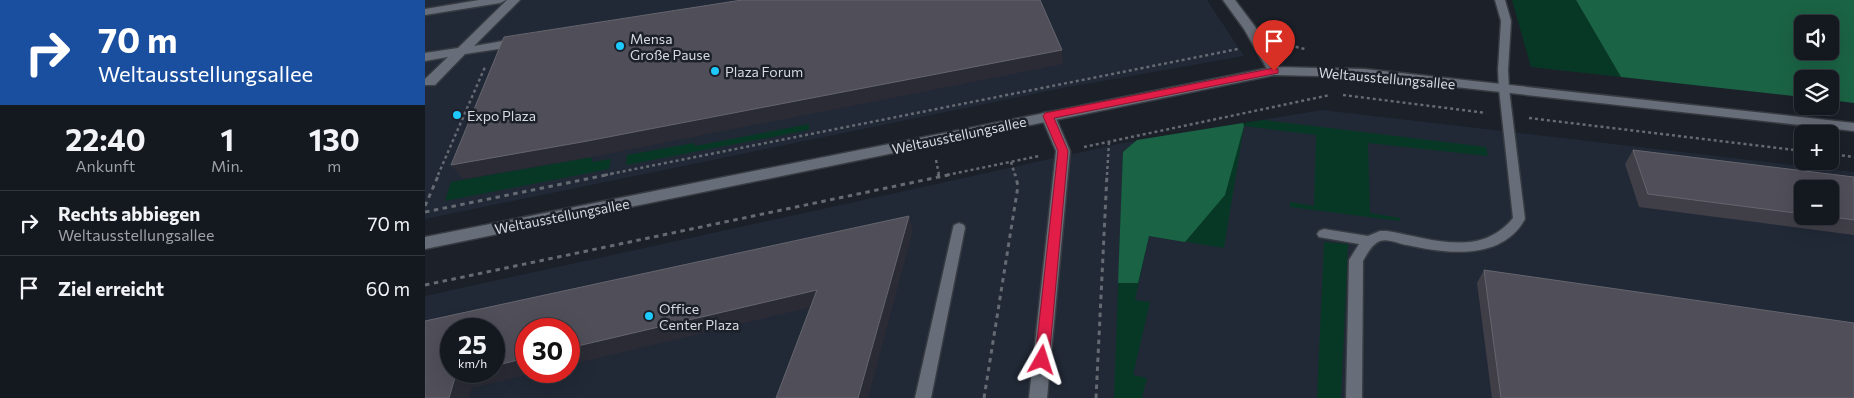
<!DOCTYPE html>
<html lang="de">
<meta charset="utf-8">
<style>
body{margin:0;font-family:Commissioner,sans-serif;background:#1d2128;color:#f1f3f6;height:100vh;display:flex;flex-direction:column;font-size:19px;white-space:nowrap}
*{box-sizing:border-box;margin:0}
p{font-size:16px;color:#9da0a4}
.icon{flex:none;width:28px;height:28px;fill:none;stroke:currentColor;stroke-width:2;stroke-linecap:round;stroke-linejoin:round}
.map{position:relative;flex:1;overflow:hidden}
.side{display:flex;flex-direction:column;background:#14181f;width:425px}
.side>*{flex:none}
.hud{background:#1a4fa0;color:#fff;overflow:hidden}
.controls{position:absolute;left:1369px;top:15px;display:grid;gap:10px}
.controls a{display:grid;place-items:center;width:45px;height:45px;border-radius:8px;background:#14181f;box-shadow:0 5px 20px #0002,0 0 0 1px #33373d;font-size:25px}
.speed{position:absolute;left:15px;top:318px;display:flex;gap:10px;font-size:25px;font-weight:700;text-align:center}
.speed>*{display:grid;place-content:center;width:65px;height:65px;border-radius:50%;background:#14181f;box-shadow:0 5px 20px #0002,0 0 0 1px #33373d;line-height:1}
.speed small{font-size:12px;font-weight:400}
.speed .limit{border:8px solid #d22;background:#fff;color:#111}
.pin{position:absolute;display:grid;place-items:center;width:42px;height:42px;color:#fff;margin:-51px -21px;border-radius:50% 50% 50% 0;rotate:-45deg;box-shadow:0 0 5px #0007}
.pin .icon{rotate:45deg}
.me{position:absolute;width:55px;margin:-28px;rotate:6deg;stroke-linejoin:round;filter:drop-shadow(0 0 4px #0008)}
.turn{display:flex;align-items:center;gap:18px;height:105px;padding:0 15px;font-size:22px}
.turn .icon{width:65px;height:65px;stroke-width:2.5}
.turn b{display:block;font-size:35px;line-height:42px}
.eta{display:flex;justify-content:space-evenly;align-items:center;height:85px;text-align:center}
.eta b{font-size:30px;font-weight:700;line-height:35px}
ul{padding:0;list-style:none}
li{display:flex;align-items:center;gap:15px;height:65px;padding:0 15px;border-top:1px solid #33373d}
li div{flex:1}
li b{display:block;font-size:19px}
li em{font-style:normal}
main{display:flex;flex:1;min-height:0}
.map>svg:first-child{display:block}
</style>
<main>
<section class="side">
<div class="hud">
<div class="turn"><svg class="icon" aria-label="right" viewBox="0 0 24 24"><path d="M7 20v-9h11M14 6l5 5-5 5"/></svg><div><b>70 m</b>Weltausstellungsallee</div></div>
</div>
<div class="eta">
<div><b>22:40</b><p>Ankunft</p></div>
<div><b>1</b><p>Min.</p></div>
<div><b>130</b><p>m</p></div>
</div>
<ul>
<li><svg class="icon" aria-label="right" viewBox="0 0 24 24"><path d="M7 20v-9h11M14 6l5 5-5 5"/></svg><div><b>Rechts abbiegen</b><p>Weltausstellungsallee</p></div><em>70 m</em></li>
<li><svg class="icon" aria-label="arrive" viewBox="0 0 24 24"><path d="M6 21V4h12l-3 4 3 4H6"/></svg><div><b>Ziel erreicht</b></div><em>60 m</em></li>
</ul>
</section>
<div class="map">
<svg width="1429" height="398" viewBox="0 0 1429 398">
<rect width="100%" height="100%" fill="#1b2029"/>
<path fill="#212936" fill-rule="evenodd" d="M 0,0 L 782,0 L 819,56 L 633,89 L 0,219 Z
M 897,110 L 1429,172 L 1429,398 L 0,398 L 0,296 L 698,143 ZM 1378,189 L 1405,189 L 1405,216 L 1378,216 ZM 26,329 L 69,329 L 69,371 L 26,371 ZM 101,329 L 144,329 L 144,371 L 101,371 Z"/>
<path fill="#073825" d="M 1087,0 L 1151,0 L 1196,77 L 1106,67 Z
M 838,120 L 1061,147 L 1063,156 L 943,143 L 945,213 L 975,218 L 975,221 L 865,207 L 865,202 L 889,206 L 891,135 L 819,126 L 799,248 L 724,236 L 710,300 L 725,302 L 708,375 L 722,378 L 717,398 L 689,398 L 698,152 L 712,140 Z
M 384,124 L 384,130 L 201,165 L 202,155 L 269,143 L 270,146 Z
M 167,157 L 167,162 L 186,159 L 184,169 L 20,201 L 26,182 Z
M 899,242 L 923,244 L 916,398 L 892,398 Z"/>
<path fill="#1b6345" fill-rule="evenodd" d="M 1151,0 L 1429,0 L 1429,103 L 1405,100 L 1405,79 L 1378,79 L 1377,97 L 1196,77 ZM 1378,24 L 1405,24 L 1405,51 L 1378,51 Z
M 818,123 L 819,126 L 800,195 L 760,242 L 724,236 L 713,283 L 693,283 L 698,152 L 712,140 Z"/>
<g fill="none" stroke-linecap="round" stroke-linejoin="round">
<defs>
<path id="lane" d="M 1070,0 L 1080,0 L 1086,21 L 1083,70 L 1084,89 L 1100,219 C 1077,261 1022,254 982,245 C 974,244 963,238 955,241 C 947,244 942,254 938,261 L 937,398 L 921,398 L 924,260 L 934,244 L 894,237 L 892,234 L 894,231 L 899,229 L 943,236 L 955,231 L 962,231 C 1005,238 1055,259 1088,218 L 1074,89 L 1073,70 L 1076,21 Z
M 534,223 L 539,225 L 540,228 L 506,398 L 490,398 L 528,228 L 529,225 Z"/>
<path id="street" d="M 54,0 L 81,0 L 75,3 L 0,15 L 0,9 Z
M 82,0 L 95,0 L 49,46 L 95,38 L 99,39 L 101,42 L 99,45 L 40,54 L 10,85 L 0,85 L 0,79 L 23,57 L 0,61 L 0,53 L 33,48 Z
M 798,0 L 810,0 L 831,28 L 855,71 L 853,74 L 845,74 L 819,29 Z
M 623,112 L 628,113 L 630,116 L 645,151 L 622,398 L 604,398 L 631,151 L 616,116 L 618,113 Z"/>
<path id="secondary" d="M 849,67 L 939,69 L 1429,123 L 1429,131 L 939,77 L 849,75 L 0,249 L 0,237 Z"/>
</defs>
<use href="#lane" stroke="#383c42" stroke-width="3"/>
<use href="#street" stroke="#383c42" stroke-width="3"/>
<use href="#secondary" stroke="#383c42" stroke-width="3"/>
<path stroke="#666a72" stroke-width="2.5" stroke-dasharray="3 3" stroke-linecap="butt" d="M 859,44 L 880,49
M 918,95 L 1061,113
M 1104,118 L 1378,151
M 659,147 L 905,95
M 1405,154 L 1429,157
M 511,160 L 514,175
M 586,162 L 590,175
M 13,175 L 60,67
M 180,175 L 813,49
M 522,175 L 614,156
M 682,175 L 684,142"/>
<path stroke="#666a72" stroke-width="3" stroke-dasharray="4.5 4.5" stroke-linecap="butt" d="M 513,174 L 514,177
M 0,206 L 14,174
M 0,212 L 186,174
M 0,285 L 528,174
M 559,398 L 593,186 L 590,174
M 671,398 L 682,174"/>
<use href="#lane" fill="#686e79" fill-rule="evenodd"/>
<use href="#street" fill="#686e79" fill-rule="evenodd"/>
<use href="#secondary" fill="#686e79" fill-rule="evenodd"/>
</g>
<path fill="#403f48" fill-rule="evenodd" d="M 1208,150 L 1429,177 L 1429,235 L 1214,207 L 1200,164 ZM 1378,189 L 1405,216 L 1378,216 Z
M 1059,270 L 1429,398 L 1067,398 L 1052,283 Z"/>
<path fill="#2b2b35" d="M 637,50 L 638,64 L 167,157 L 38,179 L 26,165 Z
M 484,216 L 488,230 L 443,398 L 433,398 Z
M 392,290 L 399,304 L 144,365 L 144,348 Z
M 101,358 L 101,371 L 117,371 L 47,388 L 44,398 L 24,398 L 31,374 L 45,371 L 69,371 L 69,366 Z"/>
<path fill="#504f59" stroke="#65656e" d="M 317,0 L 615,0 L 637,50 L 157,142 L 26,165 L 79,37 Z
M 1208,150 L 1429,177 L 1429,220 L 1399,216 L 1405,216 L 1405,189 L 1378,189 L 1378,214 L 1223,194 Z
M 484,216 L 433,398 L 351,398 L 392,290 L 144,348 L 144,329 L 101,329 L 101,358 L 69,366 L 69,329 L 26,329 L 26,371 L 45,371 L 31,374 L 24,398 L 0,398 L 0,321 Z
M 1059,270 L 1429,323 L 1429,398 L 1076,398 Z"/>
<path fill="#e11d48" stroke="#92132f" d="M 849,68 L 853,69 L 853,73 L 629,118 L 643,151 L 624,360 L 622,364 L 617,366 L 612,364 L 610,360 L 633,151 L 618,116 L 620,113 Z"/>
<g fill="#1dc9fd" stroke="#1b2029" stroke-width="2">
<circle cx="195" cy="46" r="5"/>
<circle cx="290" cy="71" r="5"/>
<circle cx="32" cy="115" r="5"/>
<circle cx="224" cy="316" r="5"/>
</g>
<g text-anchor="middle" dominant-baseline="central" stroke-width="5" stroke-linejoin="round" paint-order="stroke">
<g font-size="14" fill="#d6d9df" stroke="#1b2029" text-anchor="start">
<text x="205" y="38">Mensa<tspan x="205" dy="16">Große Pause</tspan></text>
<text x="300" y="71">Plaza Forum</text>
<text x="42" y="115">Expo Plaza</text>
<text x="234" y="308">Office<tspan x="234" dy="16">Center Plaza</tspan></text>
</g>
<g font-size="14" fill="#d6d9df" stroke="#1b2029">
<text transform="translate(962 78) rotate(5)">Weltausstellungsallee</text>
<text transform="translate(534 135) rotate(-12)">Weltausstellungsallee</text>
<text transform="translate(137 216) rotate(-11)">Weltausstellungsallee</text>
</g>
</g>
</svg>
<div class="controls">
<a><svg class="icon" aria-label="sound" viewBox="0 0 24 24"><path d="M4 9h4l5-4v14l-5-4H4zM17 9q2 3 0 6"/></svg></a>
<a><svg class="icon" aria-label="layers" viewBox="0 0 24 24"><path d="M12 4l9 5-9 5-9-5zM3 14l9 5 9-5"/></svg></a>
<a>+</a>
<a>−</a>
</div>
<div class="speed"><div>25<small>km/h</small></div><div class="limit">30</div></div>
<div class="pin" style="left:849px;top:71px;background:#d93025"><svg class="icon" aria-label="arrive" viewBox="0 0 24 24"><path d="M6 21V4h12l-3 4 3 4H6"/></svg></div>
<svg class="me" style="left:617px;top:360px" viewBox="-20 -20 40 40"><path d="M0-17L14 15 0 8-14 15z" fill="#e11d48" stroke="#fff" stroke-width="4"/></svg>
</div>
</main>
